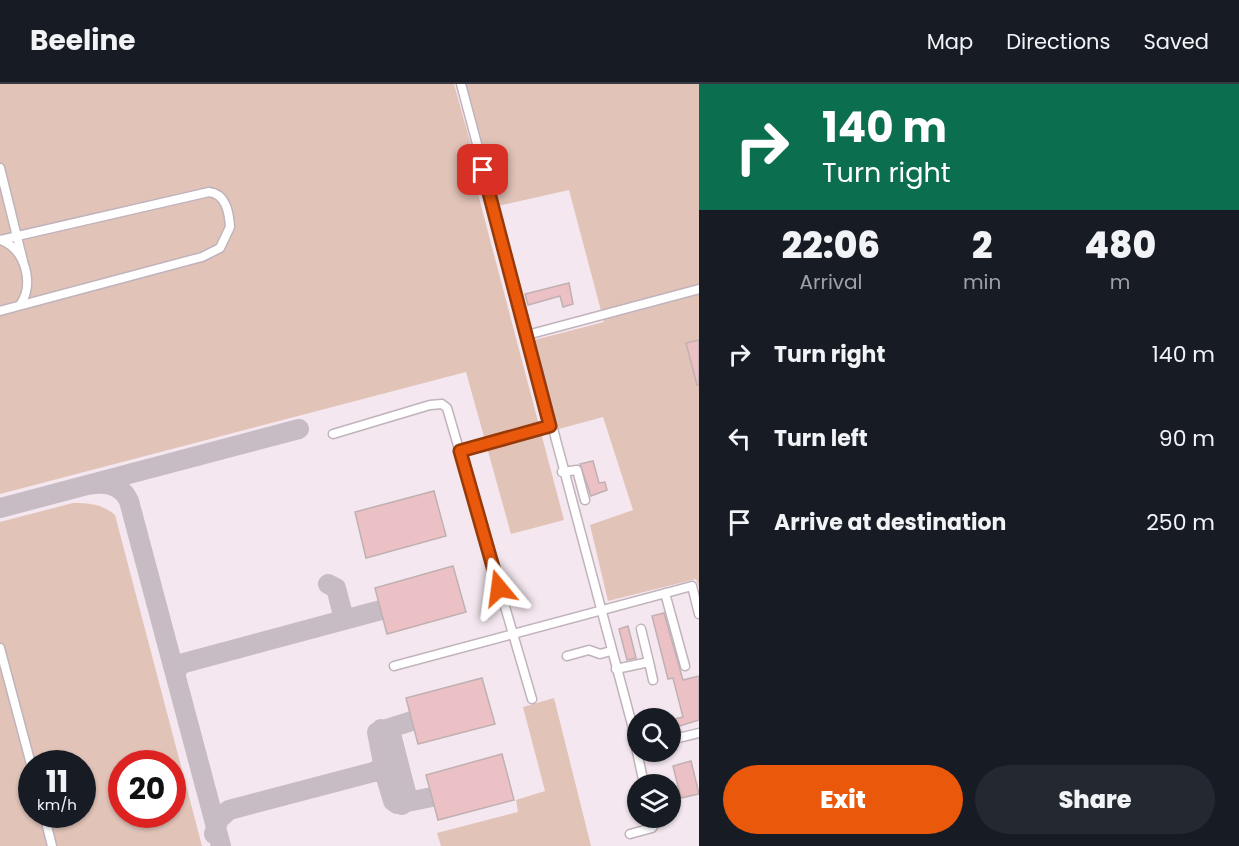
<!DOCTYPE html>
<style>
body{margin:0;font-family:Poppins,sans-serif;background:#242831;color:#f1f3f6;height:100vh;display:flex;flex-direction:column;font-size:22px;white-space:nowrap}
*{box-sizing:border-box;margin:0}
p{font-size:20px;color:#9ea1a6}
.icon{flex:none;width:33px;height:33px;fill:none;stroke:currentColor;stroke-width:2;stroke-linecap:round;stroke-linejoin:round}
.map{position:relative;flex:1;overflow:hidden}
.details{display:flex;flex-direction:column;background:#171b24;width:540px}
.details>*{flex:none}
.banner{background:#0b6e4f;color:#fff;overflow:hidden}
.tools{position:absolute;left:627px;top:624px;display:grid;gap:12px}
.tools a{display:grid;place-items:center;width:54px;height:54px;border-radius:50%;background:#171b24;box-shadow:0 2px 4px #0004;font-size:30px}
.speed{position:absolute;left:18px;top:666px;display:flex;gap:12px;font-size:30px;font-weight:700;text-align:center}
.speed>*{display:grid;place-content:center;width:78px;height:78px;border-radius:50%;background:#171b24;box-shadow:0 2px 4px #0004;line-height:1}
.speed small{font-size:15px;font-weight:400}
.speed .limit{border:9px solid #d22;background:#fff;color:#111}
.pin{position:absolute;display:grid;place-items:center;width:51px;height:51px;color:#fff;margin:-26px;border-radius:12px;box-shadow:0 3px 9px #0006}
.me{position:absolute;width:66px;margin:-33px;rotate:344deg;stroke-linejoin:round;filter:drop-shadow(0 0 4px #0008)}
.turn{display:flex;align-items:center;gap:21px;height:126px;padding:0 24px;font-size:27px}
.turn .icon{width:78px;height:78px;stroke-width:2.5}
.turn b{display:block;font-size:42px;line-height:51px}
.eta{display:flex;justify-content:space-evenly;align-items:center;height:102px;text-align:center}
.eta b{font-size:36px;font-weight:800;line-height:42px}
.primary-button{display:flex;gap:12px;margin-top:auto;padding:12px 24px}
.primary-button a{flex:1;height:69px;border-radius:36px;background:#ea580c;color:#fff;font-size:24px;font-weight:800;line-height:69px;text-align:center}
.primary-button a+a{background:#242831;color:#f1f3f6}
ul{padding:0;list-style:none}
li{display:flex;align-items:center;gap:18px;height:84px;padding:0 24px}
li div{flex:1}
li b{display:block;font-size:22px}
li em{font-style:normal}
header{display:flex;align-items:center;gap:36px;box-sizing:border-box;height:84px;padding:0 30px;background:#171b24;border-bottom:2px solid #363941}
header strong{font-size:28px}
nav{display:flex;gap:33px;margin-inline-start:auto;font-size:21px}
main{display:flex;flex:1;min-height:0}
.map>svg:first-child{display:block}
</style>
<header>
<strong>Beeline</strong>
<nav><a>Map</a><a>Directions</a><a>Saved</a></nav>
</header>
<main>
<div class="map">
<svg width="699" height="762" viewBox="0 0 699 762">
<rect width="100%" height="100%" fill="#f4e7ef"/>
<path fill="#e1c3b8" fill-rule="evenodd" d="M 0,0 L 454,0 L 484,108 L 478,110 L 564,436 L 511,450 L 466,288 L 0,410 Z
M 466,0 L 699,0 L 699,503 L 696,495 L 608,517 L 590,441 L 633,426 L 603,333 L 559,345 L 534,256 L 604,238 L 569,106 L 498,122 Z
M 73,419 C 90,419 102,420 115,431 L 202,762 L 0,762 L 0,438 ZM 32,680 L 82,680 L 82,730 L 32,730 ZM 122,680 L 172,680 L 172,730 L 122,730 Z
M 554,614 L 591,762 L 441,762 L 437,749 L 518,728 L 516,716 L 545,707 L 523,623 Z"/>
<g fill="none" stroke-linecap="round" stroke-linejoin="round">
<path stroke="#c8bcc4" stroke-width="20" d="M 88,401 C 105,398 121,400 129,417 L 221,762
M 0,424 L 299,345
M 328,500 L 336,504 L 343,531 L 352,534
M 176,591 L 177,583 L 184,579 L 381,526
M 412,637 L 377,648 L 383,679 L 377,687 L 385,690 L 393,717 L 397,720 L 432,713
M 381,645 L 387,646 L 391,650 L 407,712 L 402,721
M 214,750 L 219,735 L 229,726 L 377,687"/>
</g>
<path fill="#ecc1c6" stroke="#c0b0b1" stroke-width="1.5" d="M 569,199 L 573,220 L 563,223 L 560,212 L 528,221 L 525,210 Z
M 699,256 L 699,301 L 697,301 L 686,259 Z
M 593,377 L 599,399 L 605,398 L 607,406 L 591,412 L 580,380 Z
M 434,407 L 446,452 L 366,474 L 355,428 Z
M 453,482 L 466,528 L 387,550 L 375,504 Z
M 664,529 L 683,596 L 699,592 L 699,636 L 670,645 L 670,636 L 683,633 L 673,594 L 668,595 L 652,532 Z
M 628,542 L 636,574 L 627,576 L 619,545 Z
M 482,594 L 495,640 L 418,660 L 406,614 Z
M 502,670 L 514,716 L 438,736 L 426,691 Z
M 691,677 L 699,710 L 681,714 L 673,682 Z"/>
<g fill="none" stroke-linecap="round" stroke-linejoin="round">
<defs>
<path id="minor" d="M 461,0 L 638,663
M 0,84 L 23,177
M 0,156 L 209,108 C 226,110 229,128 230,143 L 220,164 L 202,173 L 0,227
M 1,156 C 25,165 35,200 20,221
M 527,251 L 699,205
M 333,350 L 430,321 L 442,320 L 447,324 L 532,615
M 460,367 L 550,342
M 562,388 L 577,386 L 585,416
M 665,509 L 685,582
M 0,564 L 32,684
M 567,572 L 589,566 L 600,570 L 611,567
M 649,578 L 653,596
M 394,582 L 692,502 L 699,530
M 616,585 L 649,578 L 641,545
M 670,656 L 699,649
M 636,663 L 644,700
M 44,730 L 52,762
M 630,750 L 652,744 L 657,734"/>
</defs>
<use href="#minor" stroke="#c0b3bc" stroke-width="11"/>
<use href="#minor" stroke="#fff" stroke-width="8"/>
</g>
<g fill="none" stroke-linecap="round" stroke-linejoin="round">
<defs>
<path id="route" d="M 483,86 L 550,342 L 460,367 L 499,504"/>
</defs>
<use href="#route" stroke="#983908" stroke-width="15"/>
<use href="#route" stroke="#ea580c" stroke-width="10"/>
</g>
</svg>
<div class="tools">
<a><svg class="icon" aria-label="search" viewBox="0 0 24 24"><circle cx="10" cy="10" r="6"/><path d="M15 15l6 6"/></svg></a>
<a><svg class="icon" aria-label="layers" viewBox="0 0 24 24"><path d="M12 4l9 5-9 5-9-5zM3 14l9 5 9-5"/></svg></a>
</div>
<div class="speed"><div>11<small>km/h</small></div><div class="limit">20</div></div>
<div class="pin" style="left:483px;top:86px;background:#d93025"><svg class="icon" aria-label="arrive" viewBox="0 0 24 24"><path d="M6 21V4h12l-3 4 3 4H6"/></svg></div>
<svg class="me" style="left:499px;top:504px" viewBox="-20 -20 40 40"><path d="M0-17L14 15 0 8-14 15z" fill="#ea580c" stroke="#fff" stroke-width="4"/></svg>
</div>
<section class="details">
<div class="banner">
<div class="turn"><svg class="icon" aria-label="right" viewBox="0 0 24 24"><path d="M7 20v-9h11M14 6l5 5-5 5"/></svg><div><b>140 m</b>Turn right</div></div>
</div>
<div class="eta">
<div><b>22:06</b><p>Arrival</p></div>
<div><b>2</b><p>min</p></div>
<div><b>480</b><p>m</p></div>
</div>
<ul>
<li><svg class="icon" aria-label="right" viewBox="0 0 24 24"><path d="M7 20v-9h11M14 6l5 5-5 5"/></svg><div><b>Turn right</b></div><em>140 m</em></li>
<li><svg class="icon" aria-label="left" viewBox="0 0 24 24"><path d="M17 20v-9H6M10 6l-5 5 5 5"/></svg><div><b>Turn left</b></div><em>90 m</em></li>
<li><svg class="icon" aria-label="arrive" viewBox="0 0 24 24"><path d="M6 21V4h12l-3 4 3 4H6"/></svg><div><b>Arrive at destination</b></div><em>250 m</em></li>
</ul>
<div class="primary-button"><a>Exit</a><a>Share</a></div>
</section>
</main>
